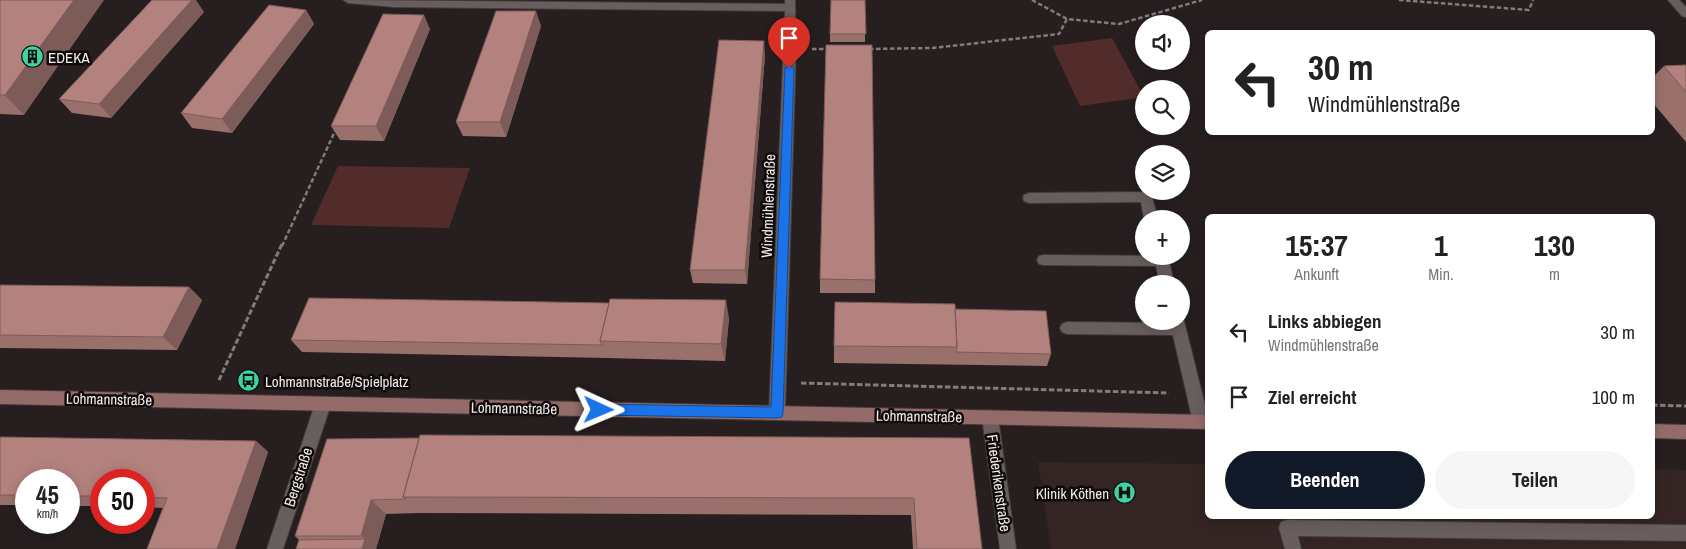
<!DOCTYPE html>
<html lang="de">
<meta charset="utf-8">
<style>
body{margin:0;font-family:"Archivo Narrow",sans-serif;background:#f6f6f6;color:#222;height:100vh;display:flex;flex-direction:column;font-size:19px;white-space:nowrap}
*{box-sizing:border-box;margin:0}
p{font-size:16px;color:#767676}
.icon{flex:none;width:28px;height:28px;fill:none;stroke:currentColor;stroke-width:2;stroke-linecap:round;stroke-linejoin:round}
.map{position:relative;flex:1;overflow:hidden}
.side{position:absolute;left:1205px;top:214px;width:450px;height:305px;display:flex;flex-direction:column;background:#fff;border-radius:8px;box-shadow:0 2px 12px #0003}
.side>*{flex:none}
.guide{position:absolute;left:1205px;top:30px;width:450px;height:105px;border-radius:8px;box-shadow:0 2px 12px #0003;background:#fff;color:#222;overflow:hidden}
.fabs{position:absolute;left:1135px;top:15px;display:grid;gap:10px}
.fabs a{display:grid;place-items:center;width:55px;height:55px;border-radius:50%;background:#fff;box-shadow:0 2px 12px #0003;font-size:25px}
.speed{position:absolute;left:15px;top:469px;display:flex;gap:10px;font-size:25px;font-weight:700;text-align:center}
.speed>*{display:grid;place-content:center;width:65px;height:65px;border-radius:50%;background:#fff;box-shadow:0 2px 12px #0003;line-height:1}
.speed small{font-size:12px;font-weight:400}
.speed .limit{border:8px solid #d22;background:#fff;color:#111}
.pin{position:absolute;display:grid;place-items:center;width:42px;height:42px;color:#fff;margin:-51px -21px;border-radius:50% 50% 50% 0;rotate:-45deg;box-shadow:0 0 5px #0007}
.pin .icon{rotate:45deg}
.me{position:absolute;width:55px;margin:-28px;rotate:91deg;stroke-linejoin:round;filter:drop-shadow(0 0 4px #0008)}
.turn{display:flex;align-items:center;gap:18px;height:105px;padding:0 20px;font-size:22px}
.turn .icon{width:65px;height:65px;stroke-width:2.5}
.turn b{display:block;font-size:35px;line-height:42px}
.eta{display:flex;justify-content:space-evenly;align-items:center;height:85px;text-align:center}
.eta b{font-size:30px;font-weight:700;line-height:35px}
.button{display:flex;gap:10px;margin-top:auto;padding:10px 20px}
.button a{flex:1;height:58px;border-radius:30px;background:#111827;color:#fff;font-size:20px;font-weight:700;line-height:58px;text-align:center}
.button a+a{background:#f6f6f6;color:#222}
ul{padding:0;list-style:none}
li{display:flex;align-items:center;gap:15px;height:65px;padding:0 20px}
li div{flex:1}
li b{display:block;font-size:19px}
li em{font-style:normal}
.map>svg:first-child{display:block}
</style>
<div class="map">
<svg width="1686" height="549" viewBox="0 0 1686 549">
<rect width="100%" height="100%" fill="#271f1f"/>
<path fill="#342524" d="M 1038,462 L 1207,464 L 1208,516 L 1652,516 L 1653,469 L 1686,470 L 1686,549 L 1051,549 Z"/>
<path fill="#522c2a" d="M 1112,38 L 1144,97 L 1080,106 L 1052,46 Z
M 338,166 L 470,168 L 449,228 L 311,225 Z"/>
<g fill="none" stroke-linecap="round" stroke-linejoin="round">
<defs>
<path id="service" d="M 1668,0 L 1679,0 L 1686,7 L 1686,17 L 1682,16 Z
M 1146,192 L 1151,194 L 1158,219 L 1144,219 L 1141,202 L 1029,203 L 1024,201 L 1023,198 L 1024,195 L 1029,193 Z
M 1044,255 L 1168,256 L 1174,284 L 1160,284 L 1156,266 L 1044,265 L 1039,264 L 1037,260 L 1039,256 Z
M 1181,317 L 1184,321 L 1208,417 L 1206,427 L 1201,429 L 1196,427 L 1193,422 L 1173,335 L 1067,334 L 1062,332 L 1060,328 L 1062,324 L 1067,322 L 1170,323 L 1170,321 L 1181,321 Z
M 1287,520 L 1686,525 L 1686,541 L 1298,536 L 1301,549 L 1285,549 L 1279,528 L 1281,522 Z"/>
<path id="minor" d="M 343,0 L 785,4 L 785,0 L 795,0 L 796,48 L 785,413 L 782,418 L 777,420 L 772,418 L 769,413 L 785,11 L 394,7 L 348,3 Z
M 323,397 L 328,399 L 331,404 L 283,549 L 267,549 L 315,404 L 318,399 Z
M 990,410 L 995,412 L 998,417 L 1016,549 L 1000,549 L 982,417 L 985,412 Z"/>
<path id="secondary" d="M 0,390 L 1208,415 L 1208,429 L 0,404 Z
M 1652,424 L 1686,425 L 1686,439 L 1652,438 Z"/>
</defs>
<use href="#service" stroke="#423b3b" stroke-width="2"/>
<use href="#minor" stroke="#423b3b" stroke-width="2"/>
<use href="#secondary" stroke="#423b3b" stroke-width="2"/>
<path stroke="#837b7b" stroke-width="2.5" stroke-dasharray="4.5 2.5" stroke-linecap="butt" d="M 1032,0 L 1067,19 L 1119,24 L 1202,0
M 1399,0 L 1529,10 L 1533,0
M 812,49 L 828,49
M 869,49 L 932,48 L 1059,34 L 1067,19
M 282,246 L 336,129"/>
<path stroke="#837b7b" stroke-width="3" stroke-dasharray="5.5 2.5" stroke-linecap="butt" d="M 219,380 L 282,244
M 801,383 L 1169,393
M 1652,405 L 1686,406"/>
<use href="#service" fill="#685e5d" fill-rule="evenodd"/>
<use href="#minor" fill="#685e5d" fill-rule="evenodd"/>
<use href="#secondary" fill="#956b69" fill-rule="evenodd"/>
</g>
<path fill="#9a706c" d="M 0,0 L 24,115 L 0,114 Z
M 865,0 L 865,42 L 830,42 L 830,34 Z
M 306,10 L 314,24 L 232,133 L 192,128 L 181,113 Z
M 204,12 L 111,118 L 72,113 L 59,99 Z
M 541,26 L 506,137 L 463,136 L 456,122 Z
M 430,29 L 384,141 L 340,140 L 331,126 Z
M 765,55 L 747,284 L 693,283 L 690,270 Z
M 1686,65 L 1686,142 L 1652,102 L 1652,78 L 1664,66 Z
M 820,279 L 875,280 L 875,293 L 820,293 Z
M 0,285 L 189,287 L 202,300 L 177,350 L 0,348 Z
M 955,309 L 1051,354 L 1047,366 L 834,363 L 834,346 Z
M 729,318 L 725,361 L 607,358 L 302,352 L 291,340 Z
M 0,437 L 256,441 L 268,452 L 235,549 L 147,549 L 163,508 L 144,507 L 144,480 L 101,480 L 101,506 L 69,506 L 69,480 L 26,480 L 26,505 L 0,505 Z
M 969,438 L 982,549 L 913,549 L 911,515 L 419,513 L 386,514 L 376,549 L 296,549 L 299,540 L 295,536 L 327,439 Z"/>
<path fill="#7d5b58" d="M 74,0 L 104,0 L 24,115 L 5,95 Z
M 192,0 L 196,0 L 204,12 L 111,118 L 99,104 Z
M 306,10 L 314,24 L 232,133 L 222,119 Z
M 536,11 L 541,26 L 506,137 L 500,122 Z
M 424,15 L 430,29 L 384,141 L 376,126 Z
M 764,41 L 765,55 L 747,284 L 745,270 Z
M 189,287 L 202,300 L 177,350 L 163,337 Z
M 726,300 L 729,318 L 725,361 L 721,344 Z
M 256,441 L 268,452 L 235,549 L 217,549 Z
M 371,500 L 386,514 L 376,549 L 362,549 L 365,539 L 361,536 Z"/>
<path fill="#b3827e" stroke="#7d5b58" d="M 0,0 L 74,0 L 5,95 L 0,95 Z
M 152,0 L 192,0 L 99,104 L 59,99 Z
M 831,0 L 865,0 L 866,34 L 830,34 Z
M 269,5 L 306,10 L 222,119 L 181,113 Z
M 496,11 L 536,11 L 500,122 L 456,122 Z
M 383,14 L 424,15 L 376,126 L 331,126 Z
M 719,40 L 764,41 L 745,270 L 690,270 Z
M 826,45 L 872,45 L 875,280 L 820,279 Z
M 1686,65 L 1686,92 L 1664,66 Z
M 0,285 L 189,287 L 163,337 L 0,335 Z
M 309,298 L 609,303 L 600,341 L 602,345 L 291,340 Z
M 610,299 L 726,300 L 721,344 L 600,341 Z
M 835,302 L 955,304 L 957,347 L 834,346 Z
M 955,309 L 1046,311 L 1051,354 L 956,352 L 957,347 Z
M 420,435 L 969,438 L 982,549 L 917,549 L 914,498 L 403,497 Z
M 0,437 L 256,441 L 217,549 L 147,549 L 167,498 L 144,497 L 144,480 L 101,480 L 101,496 L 69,496 L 69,480 L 26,480 L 26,495 L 0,495 Z
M 419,438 L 403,497 L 406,499 L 371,500 L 361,536 L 295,536 L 327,439 Z
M 365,539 L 362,549 L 296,549 L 299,540 Z"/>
<path fill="#1a73e8" stroke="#114b97" d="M 789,65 L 794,68 L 783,413 L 782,417 L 777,418 L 599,415 L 595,413 L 593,410 L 595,406 L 599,404 L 771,407 L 785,68 Z"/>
<defs>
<symbol id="building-disc" viewBox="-11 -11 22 22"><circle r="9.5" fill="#3fd4a2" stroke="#0e0a0a"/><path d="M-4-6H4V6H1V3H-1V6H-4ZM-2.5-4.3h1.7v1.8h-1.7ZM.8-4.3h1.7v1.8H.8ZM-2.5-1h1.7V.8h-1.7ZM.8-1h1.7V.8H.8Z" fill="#111"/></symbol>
<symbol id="bus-disc" viewBox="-11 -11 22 22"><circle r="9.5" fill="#3fd4a2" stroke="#0e0a0a"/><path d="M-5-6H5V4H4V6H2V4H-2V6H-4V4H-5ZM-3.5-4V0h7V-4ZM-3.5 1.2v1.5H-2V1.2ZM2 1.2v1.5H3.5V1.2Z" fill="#111"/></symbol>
<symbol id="hospital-disc" viewBox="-11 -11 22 22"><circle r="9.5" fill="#3fd4a2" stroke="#0e0a0a"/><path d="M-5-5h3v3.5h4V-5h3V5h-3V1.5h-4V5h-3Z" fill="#111"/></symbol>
</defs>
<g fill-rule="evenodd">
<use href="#building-disc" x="20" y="44" width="25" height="25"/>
<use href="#bus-disc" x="236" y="368" width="25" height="25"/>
<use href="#hospital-disc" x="1112" y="480" width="25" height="25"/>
</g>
<g text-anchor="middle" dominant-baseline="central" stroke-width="5" stroke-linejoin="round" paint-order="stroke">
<g font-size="15" fill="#f2eceb" stroke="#0e0a0a" text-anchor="start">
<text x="48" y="57">EDEKA</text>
<text x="265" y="381">Lohmannstraße/Spielplatz</text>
<text x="1109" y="493" text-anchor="end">Klinik Köthen</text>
</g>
<g font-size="15" fill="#f2eceb" stroke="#0e0a0a">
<text transform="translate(768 206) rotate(-88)">Windmühlenstraße</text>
<text transform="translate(109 399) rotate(1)">Lohmannstraße</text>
<text transform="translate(514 408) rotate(1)">Lohmannstraße</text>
<text transform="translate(919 416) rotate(1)">Lohmannstraße</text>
<text transform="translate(298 477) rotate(-72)">Bergstraße</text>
<text transform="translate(999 483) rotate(82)">Friederikenstraße</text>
</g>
</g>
</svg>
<div class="fabs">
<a><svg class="icon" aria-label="sound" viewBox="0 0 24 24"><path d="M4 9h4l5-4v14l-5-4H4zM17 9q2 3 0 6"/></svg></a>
<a><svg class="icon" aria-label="search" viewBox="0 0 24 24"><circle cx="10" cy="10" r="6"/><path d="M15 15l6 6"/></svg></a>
<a><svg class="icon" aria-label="layers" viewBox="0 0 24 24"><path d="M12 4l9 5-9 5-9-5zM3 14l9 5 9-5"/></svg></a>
<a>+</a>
<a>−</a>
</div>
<div class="speed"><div>45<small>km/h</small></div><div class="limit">50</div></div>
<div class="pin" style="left:789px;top:68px;background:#d93025"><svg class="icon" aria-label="arrive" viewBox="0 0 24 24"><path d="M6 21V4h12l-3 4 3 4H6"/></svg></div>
<svg class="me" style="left:599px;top:410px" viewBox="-20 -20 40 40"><path d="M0-17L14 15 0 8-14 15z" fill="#1a73e8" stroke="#fff" stroke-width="4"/></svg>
<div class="guide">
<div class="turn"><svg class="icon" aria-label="left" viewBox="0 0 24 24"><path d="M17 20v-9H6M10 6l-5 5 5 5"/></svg><div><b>30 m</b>Windmühlenstraße</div></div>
</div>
<section class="side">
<div class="eta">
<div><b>15:37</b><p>Ankunft</p></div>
<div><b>1</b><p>Min.</p></div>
<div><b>130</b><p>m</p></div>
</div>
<ul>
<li><svg class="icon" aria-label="left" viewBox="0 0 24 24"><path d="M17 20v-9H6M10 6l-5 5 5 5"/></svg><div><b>Links abbiegen</b><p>Windmühlenstraße</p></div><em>30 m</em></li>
<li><svg class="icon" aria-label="arrive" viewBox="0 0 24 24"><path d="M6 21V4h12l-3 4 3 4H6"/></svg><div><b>Ziel erreicht</b></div><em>100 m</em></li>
</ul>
<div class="button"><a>Beenden</a><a>Teilen</a></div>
</section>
</div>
